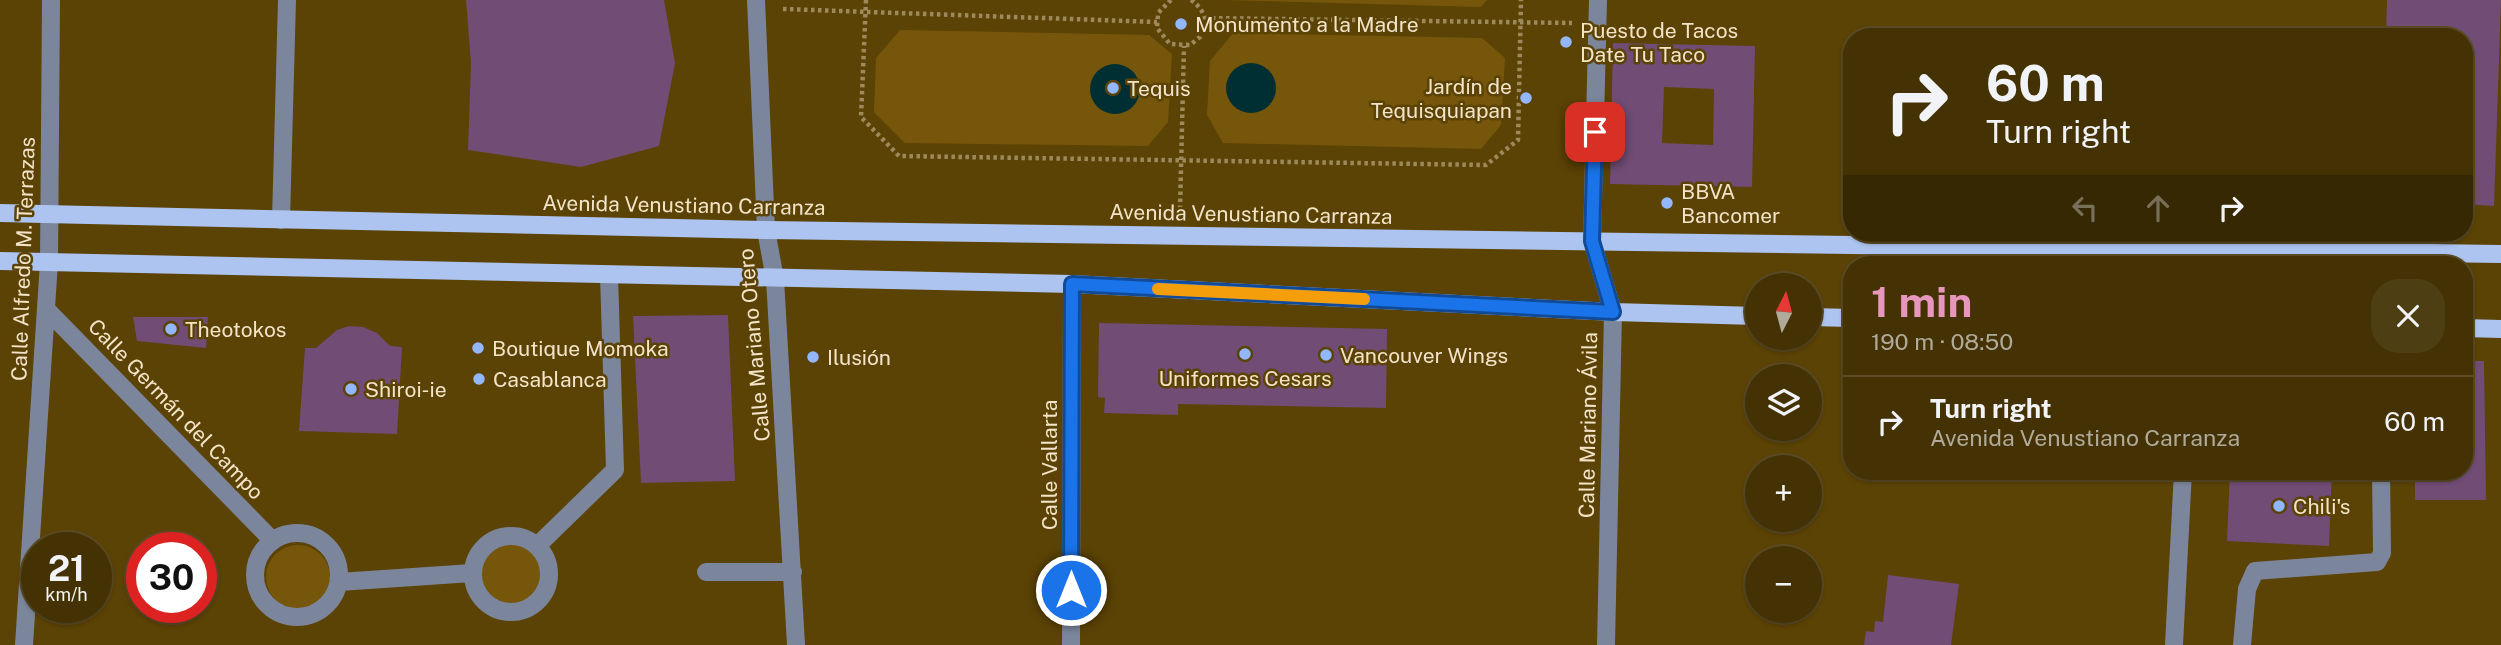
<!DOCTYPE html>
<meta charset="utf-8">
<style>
body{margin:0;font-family:"Public Sans",sans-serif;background:#4e3e13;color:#f1f3f6;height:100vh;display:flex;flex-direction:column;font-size:26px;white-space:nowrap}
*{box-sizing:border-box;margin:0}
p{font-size:23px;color:#afaa9a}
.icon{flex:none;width:38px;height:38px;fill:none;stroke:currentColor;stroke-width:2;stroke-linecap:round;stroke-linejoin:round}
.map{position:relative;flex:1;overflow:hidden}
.details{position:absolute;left:1843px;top:256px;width:630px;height:224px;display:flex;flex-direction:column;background:#443204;border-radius:28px;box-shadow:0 2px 5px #0004,0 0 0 2px #5c4d26}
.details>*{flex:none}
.banner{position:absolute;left:1843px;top:28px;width:630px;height:214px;border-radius:28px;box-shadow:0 2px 5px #0004,0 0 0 2px #5c4d26;background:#443204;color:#f1f3f6;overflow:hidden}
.needle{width:46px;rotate:6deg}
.tools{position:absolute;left:1745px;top:273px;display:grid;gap:14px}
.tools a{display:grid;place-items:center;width:77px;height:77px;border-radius:50%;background:#443204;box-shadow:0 2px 5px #0004,0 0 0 2px #5c4d26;font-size:35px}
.speed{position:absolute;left:21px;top:532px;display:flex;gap:14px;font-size:35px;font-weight:700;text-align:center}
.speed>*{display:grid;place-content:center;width:91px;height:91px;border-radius:50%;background:#443204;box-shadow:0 2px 5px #0004,0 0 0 2px #5c4d26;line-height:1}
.speed small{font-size:18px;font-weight:400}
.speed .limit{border:10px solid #d22;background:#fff;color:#111}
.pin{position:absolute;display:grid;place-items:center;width:60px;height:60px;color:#fff;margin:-30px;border-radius:14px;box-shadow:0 4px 10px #0006}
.me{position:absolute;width:77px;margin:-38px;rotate:0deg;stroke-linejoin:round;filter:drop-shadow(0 0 5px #0008)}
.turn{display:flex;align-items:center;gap:24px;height:147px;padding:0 28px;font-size:32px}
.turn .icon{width:91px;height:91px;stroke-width:2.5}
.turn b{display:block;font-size:49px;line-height:60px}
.lanes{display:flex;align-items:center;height:66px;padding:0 28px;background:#0003;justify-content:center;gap:35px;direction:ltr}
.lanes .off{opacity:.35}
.round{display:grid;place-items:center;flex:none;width:74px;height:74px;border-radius:28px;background:#4e3e13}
.overview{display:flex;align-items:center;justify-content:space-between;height:119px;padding:0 28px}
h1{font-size:42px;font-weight:700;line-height:52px;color:#e797bd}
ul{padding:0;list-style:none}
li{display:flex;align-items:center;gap:21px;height:91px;padding:0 28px;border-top:2px solid #5c4d26}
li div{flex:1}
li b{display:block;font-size:26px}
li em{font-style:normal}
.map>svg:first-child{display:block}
</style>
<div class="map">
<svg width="2501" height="645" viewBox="0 0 2501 645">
<rect width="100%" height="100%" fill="#5b4205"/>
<path fill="#76560a" d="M 1223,0 L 1487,0 L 1481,7 Z
M 900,30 L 1149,35 L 1172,54 L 1168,122 L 1148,146 L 905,143 L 874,112 L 876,58 Z
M 1233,33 L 1482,38 L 1505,58 L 1501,125 L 1481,149 L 1223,143 L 1207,115 L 1210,61 Z
M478 573a32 32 0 1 1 64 0a32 32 0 1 1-64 0Z
M266 577a32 32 0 1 1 64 0a32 32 0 1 1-64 0Z"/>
<path fill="#002f33" d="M1226 88a25 25 0 1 1 50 0a25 25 0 1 1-50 0Z
M1090 89a25 25 0 1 1 50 0a25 25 0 1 1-50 0Z"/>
<path fill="#714c75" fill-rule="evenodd" d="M 466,0 L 664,0 L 675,63 L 659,146 L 581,167 L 468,150 L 471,63 Z
M 2387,0 L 2501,0 L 2494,206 L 2464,204 L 2464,37 L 2386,37 Z
M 1613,43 L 1755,46 L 1752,187 L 1610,184 ZM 1664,87 L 1714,89 L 1713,145 L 1662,143 Z
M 728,315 L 735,481 L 641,483 L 633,316 Z
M 133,317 L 208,317 L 206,348 L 137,341 Z
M 1099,323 L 1387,329 L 1386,408 L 1178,404 L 1178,415 L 1104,413 L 1105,398 L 1098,397 Z
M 349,326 L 363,327 L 377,333 L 390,346 L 402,347 L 397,434 L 299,431 L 305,348 L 316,348 L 337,330 Z
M 2464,361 L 2484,361 L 2486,500 L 2415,500 L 2415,471 L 2464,471 Z
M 2230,471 L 2332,471 L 2329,546 L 2227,541 Z
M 1888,575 L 1959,584 L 1951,645 L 1864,645 L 1866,631 L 1874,632 L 1875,621 L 1883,622 Z"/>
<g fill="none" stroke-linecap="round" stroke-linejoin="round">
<path stroke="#9d895b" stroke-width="4.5" stroke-dasharray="3.5 3.5" stroke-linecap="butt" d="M 866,0 L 861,117 L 899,156 L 1486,165 L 1518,140 L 1521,0
M 1171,0 L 1158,13 L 1157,28 L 1170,44 L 1190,45 L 1200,37 C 1208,21 1205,10 1191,0
M 783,9 L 1157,22
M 1205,18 L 1572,23
M 1180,209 L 1184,46"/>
<path stroke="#7b869c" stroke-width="18" d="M 756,0 L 766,230 L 775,279 L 796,645
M 1598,0 L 1592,241 L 1613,312 L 1606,645
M 281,220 L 287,0
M 47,310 L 273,541
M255 575a42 42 0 1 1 84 0a42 42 0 1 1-84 0Z
M473 574a38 38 0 1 1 76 0a38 38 0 1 1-76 0Z
M 537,546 L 615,470 L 609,275
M 706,572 L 793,572
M 339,582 L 472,573
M 24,645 L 49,262 L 51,0
M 1071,645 L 1072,284
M 2174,645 L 2183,471
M 2242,645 L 2247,589 L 2255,571 L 2377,562 L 2382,553 L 2381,471"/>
<path stroke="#adc4f0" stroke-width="18" d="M 0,213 L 766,230 L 2501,254
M 0,261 L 1072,284 L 1613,312 L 1757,316
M 1810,317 L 1852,318
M 2464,328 L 2501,329"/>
</g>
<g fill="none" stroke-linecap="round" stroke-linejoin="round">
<defs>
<path id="route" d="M 1071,590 L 1072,284 L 1613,312 L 1592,241 L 1595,132"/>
</defs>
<use href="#route" stroke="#114b97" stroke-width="18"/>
<use href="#route" stroke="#1a73e8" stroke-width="12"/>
<path stroke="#f59e0b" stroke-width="12" d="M 1158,289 L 1364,299"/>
</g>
<g fill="#93b7fd" stroke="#5b4205" stroke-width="2.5">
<circle cx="1181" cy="24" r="7"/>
<circle cx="1566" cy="42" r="7"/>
<circle cx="1113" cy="88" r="7"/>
<circle cx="1526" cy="98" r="7"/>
<circle cx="1667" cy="203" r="7"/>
<circle cx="171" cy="329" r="7"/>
<circle cx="478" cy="348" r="7"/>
<circle cx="1245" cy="354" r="7"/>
<circle cx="1326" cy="355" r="7"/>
<circle cx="813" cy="357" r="7"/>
<circle cx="479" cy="379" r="7"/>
<circle cx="351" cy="389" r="7"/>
<circle cx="2279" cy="506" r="7"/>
</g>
<g text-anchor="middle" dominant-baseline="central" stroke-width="5" stroke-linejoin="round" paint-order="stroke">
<g font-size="21" fill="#f3e4c9" stroke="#5b4205" text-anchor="start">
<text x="1195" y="24">Monumento a la Madre</text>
<text x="1580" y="30">Puesto de Tacos<tspan x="1580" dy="24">Date Tu Taco</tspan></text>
<text x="1512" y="86" text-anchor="end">Jardín de<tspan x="1512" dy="24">Tequisquiapan</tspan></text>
<text x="1127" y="88">Tequis</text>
<text x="1681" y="191">BBVA<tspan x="1681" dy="24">Bancomer</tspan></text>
<text x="185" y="329">Theotokos</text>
<text x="492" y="348">Boutique Momoka</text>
<text x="1340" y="355">Vancouver Wings</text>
<text x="827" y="357">Ilusión</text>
<text x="1245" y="378" text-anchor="middle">Uniformes Cesars</text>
<text x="493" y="379">Casablanca</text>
<text x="365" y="389">Shiroi-ie</text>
<text x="2293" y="506">Chili's</text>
</g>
<g font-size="21" fill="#f3e4c9" stroke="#5b4205">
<text transform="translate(684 205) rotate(1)">Avenida Venustiano Carranza</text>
<text transform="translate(1251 214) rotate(1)">Avenida Venustiano Carranza</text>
<text transform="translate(23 259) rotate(-88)">Calle Alfredo M. Terrazas</text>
<text transform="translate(754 345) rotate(-95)">Calle Mariano Otero</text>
<text transform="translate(176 409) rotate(46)">Calle Germán del Campo</text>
<text transform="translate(1588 425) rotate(-89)">Calle Mariano Ávila</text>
<text transform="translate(1049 465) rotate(-90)">Calle Vallarta</text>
</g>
</g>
</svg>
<div class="tools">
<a><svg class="needle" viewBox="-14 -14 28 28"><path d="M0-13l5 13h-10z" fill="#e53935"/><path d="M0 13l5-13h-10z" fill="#afaa9a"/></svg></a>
<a><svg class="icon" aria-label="layers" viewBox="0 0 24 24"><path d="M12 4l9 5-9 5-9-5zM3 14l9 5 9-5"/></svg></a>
<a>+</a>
<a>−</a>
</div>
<div class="speed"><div>21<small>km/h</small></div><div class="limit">30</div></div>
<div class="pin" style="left:1595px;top:132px;background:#d93025"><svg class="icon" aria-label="arrive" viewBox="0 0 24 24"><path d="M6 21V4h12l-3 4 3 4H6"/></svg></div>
<svg class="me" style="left:1071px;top:590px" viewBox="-20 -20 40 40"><circle r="17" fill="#1a73e8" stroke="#fff" stroke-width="3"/><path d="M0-11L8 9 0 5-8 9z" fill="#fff"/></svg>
<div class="banner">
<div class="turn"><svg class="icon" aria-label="right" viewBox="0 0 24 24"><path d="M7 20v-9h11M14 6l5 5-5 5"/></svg><div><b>60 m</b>Turn right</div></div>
<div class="lanes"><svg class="icon off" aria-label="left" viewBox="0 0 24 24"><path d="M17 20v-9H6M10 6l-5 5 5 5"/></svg><svg class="icon off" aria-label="ahead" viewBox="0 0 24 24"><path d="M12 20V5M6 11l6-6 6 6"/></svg><svg class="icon" aria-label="right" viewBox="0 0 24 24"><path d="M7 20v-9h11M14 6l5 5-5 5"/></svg></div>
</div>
<section class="details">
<div class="overview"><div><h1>1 min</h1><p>190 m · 08:50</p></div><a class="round"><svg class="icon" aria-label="close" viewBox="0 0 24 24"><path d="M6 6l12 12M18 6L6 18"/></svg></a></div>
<ul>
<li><svg class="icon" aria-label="right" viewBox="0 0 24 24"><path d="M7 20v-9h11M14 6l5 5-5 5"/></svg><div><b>Turn right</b><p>Avenida Venustiano Carranza</p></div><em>60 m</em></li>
</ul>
</section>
</div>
